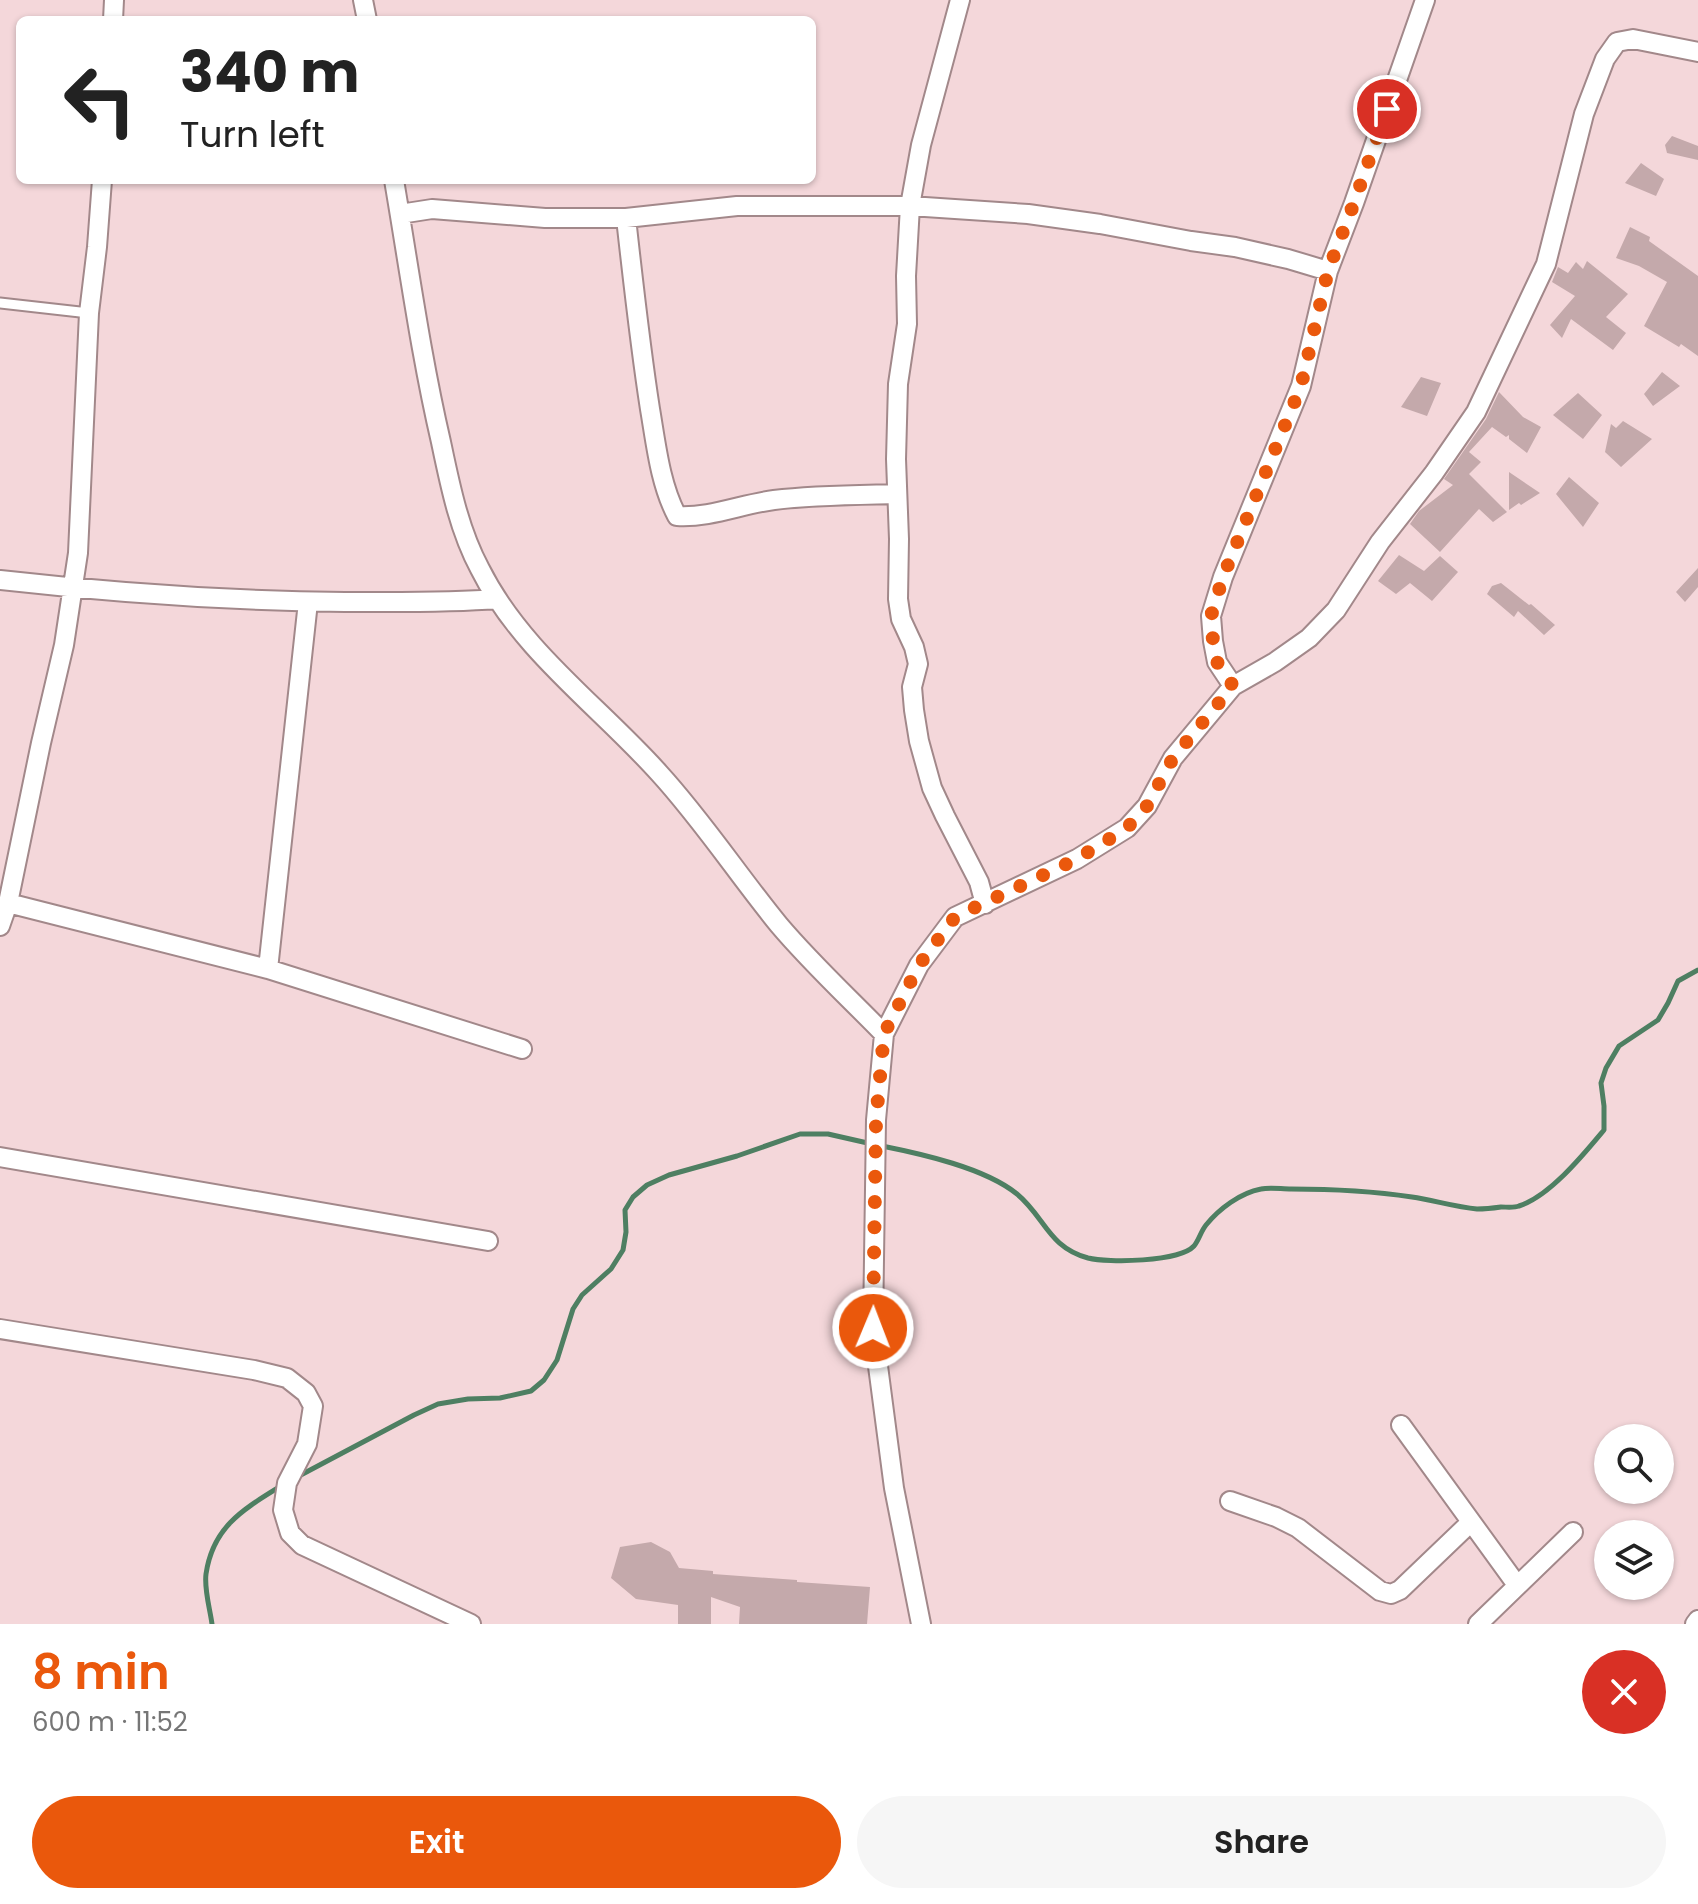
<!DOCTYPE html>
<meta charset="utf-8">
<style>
body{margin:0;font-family:Poppins,sans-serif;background:#f6f6f6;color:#222;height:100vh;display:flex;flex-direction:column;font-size:30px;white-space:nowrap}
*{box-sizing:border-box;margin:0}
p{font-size:26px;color:#767676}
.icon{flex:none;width:44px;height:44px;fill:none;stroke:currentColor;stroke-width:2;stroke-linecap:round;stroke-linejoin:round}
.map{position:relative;height:1624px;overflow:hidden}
.panel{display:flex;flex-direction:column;background:#fff;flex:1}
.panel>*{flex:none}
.hud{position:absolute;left:16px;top:16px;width:800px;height:168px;border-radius:12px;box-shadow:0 2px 6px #0004;background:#fff;color:#222;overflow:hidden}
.tools{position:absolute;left:1594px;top:1424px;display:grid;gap:16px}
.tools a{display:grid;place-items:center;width:80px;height:80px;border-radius:50%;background:#fff;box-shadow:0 2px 6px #0004;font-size:40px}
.pin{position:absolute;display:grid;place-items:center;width:68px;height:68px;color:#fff;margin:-34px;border:4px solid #fff;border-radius:50%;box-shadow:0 2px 8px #0007}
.me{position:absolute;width:88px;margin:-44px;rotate:1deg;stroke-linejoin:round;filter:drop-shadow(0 0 6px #0008)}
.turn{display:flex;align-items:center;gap:28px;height:168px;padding:0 32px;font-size:36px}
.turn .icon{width:104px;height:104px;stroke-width:2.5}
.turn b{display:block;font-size:56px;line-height:68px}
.round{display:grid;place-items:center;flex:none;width:84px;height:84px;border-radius:42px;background:#f6f6f6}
.overview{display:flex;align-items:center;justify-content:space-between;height:136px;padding:0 32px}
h1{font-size:48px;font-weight:600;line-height:60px;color:#ea580c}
.primary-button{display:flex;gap:16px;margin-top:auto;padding:16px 32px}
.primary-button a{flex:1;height:92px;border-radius:48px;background:#ea580c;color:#fff;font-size:32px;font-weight:600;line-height:92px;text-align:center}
.primary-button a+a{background:#f6f6f6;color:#222}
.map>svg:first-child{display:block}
</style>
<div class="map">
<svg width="1698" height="1624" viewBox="0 0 1698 1624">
<rect width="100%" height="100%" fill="#f4d7da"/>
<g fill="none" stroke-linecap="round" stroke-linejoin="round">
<path stroke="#4e7f62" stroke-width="5" d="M 882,1146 C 922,1154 985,1168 1017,1194 C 1045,1217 1048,1247 1088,1258 C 1108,1263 1179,1262 1194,1246 C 1199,1240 1201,1231 1206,1225 C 1219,1209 1240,1193 1261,1189 C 1270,1187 1281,1189 1291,1189 C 1331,1189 1372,1191 1412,1197 C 1433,1200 1455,1207 1477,1209 C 1485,1209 1494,1208 1501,1207 C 1507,1207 1514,1208 1519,1206 C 1550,1196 1584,1154 1604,1130 L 1604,1106 L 1601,1083 L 1606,1068 L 1619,1046 L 1658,1020 L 1668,1003 L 1678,981 L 1698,970
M 297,1477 L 414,1415 L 438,1404 L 468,1399 L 500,1398 L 531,1391 L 544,1380 L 557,1360 L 573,1309 L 582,1295 L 611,1269 L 623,1250 L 626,1232 L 625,1210 L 633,1197 L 647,1185 L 669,1175 L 737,1156 L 800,1134 L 828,1134 L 872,1144
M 212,1624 C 210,1609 204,1589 206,1574 C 213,1526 244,1509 281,1486"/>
</g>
<path fill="#c4a9ab" d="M 1672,136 L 1698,146 L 1698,160 L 1667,153 L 1665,145 Z
M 1641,163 L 1664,179 L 1656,196 L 1625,183 Z
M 1630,227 L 1650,237 L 1649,241 L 1698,276 L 1698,356 L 1681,344 L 1679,347 L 1644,326 L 1667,282 L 1639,266 L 1616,258 Z
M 1587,261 L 1628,294 L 1606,317 L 1626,333 L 1613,350 L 1571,319 L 1562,338 L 1550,325 L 1575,296 L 1552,282 L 1558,267 L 1568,273 L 1576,262 L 1583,269 Z
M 1662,372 L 1680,386 L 1653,406 L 1644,394 Z
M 1421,377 L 1441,383 L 1427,416 L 1401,407 Z
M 1499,392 L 1523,417 L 1541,427 L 1527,453 L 1509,439 L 1509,435 L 1506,437 L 1492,427 L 1469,452 L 1481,462 L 1469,474 L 1507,512 L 1493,522 L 1479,509 L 1440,552 L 1410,524 L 1419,511 L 1453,485 L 1444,479 L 1486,419 Z
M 1578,393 L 1602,415 L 1583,439 L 1553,415 Z
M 1623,421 L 1652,439 L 1621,467 L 1605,452 L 1611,424 L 1616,428 Z
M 1509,472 L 1540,493 L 1521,505 L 1519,503 L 1509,510 Z
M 1569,477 L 1599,503 L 1583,527 L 1556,494 Z
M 1399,555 L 1424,571 L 1440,556 L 1458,572 L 1432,601 L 1410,583 L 1396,594 L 1378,581 Z
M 1698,568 L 1698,587 L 1685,602 L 1676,592 Z
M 1501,583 L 1529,605 L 1531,604 L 1555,625 L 1544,635 L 1518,611 L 1514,617 L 1487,594 L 1492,586 Z
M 651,1542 L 670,1552 L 679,1568 L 713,1571 L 713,1574 L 797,1580 L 797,1582 L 870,1587 L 867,1624 L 739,1624 L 740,1607 L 711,1597 L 711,1624 L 678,1624 L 678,1605 L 636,1599 L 611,1578 L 620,1547 Z"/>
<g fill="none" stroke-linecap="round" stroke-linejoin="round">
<defs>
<path id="lane" d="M 0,303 L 89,313"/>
<path id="street" d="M 363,0 L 367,20
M 960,0 L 921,145 L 910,206 L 906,276 L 907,324 L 898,384 L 896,459 L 899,539 L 898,599 L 901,619 L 914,647 L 918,664 L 912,687 L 914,710 L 919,741 L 932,788 L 945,816 L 979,882 L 985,904
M 113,20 L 114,0
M 394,180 C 409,268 421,356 441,442 C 450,485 459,530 480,569 C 521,651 599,706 659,773 C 703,821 738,875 779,925 C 812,964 849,998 884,1034
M 400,214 L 432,209 L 545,218 L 626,218 L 737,206 L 910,206 L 1028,214 L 1100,224 L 1191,241 L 1235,247 L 1288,259 L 1328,271
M 626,218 C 633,281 640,345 650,409 C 656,444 660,484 677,516 C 710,518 742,504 774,500 C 815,495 856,495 897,494
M 0,580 C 115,593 230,601 345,602 C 396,602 447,603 497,599
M 1233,686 L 1217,662 L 1213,641 L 1211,616 L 1223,577 L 1301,386 L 1328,271 L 1354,203 L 1425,0
M 8,903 L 268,969 L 522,1049
M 0,926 L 8,903 L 41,743 L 64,645 L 78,553 L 89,313 L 97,247 L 102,180
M 268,969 L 308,602
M 0,1157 L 488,1241
M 0,1329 L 254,1370 L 287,1378 L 306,1393 L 313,1406 L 307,1444 L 287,1483 L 283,1510 L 290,1533 L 302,1545 L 471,1624
M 1401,1425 L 1517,1585
M 1230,1501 L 1276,1517 L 1298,1528 L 1380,1591 L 1391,1594 L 1400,1590 L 1471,1522
M 921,1624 L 894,1488 L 873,1328 L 876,1120 L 884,1034 L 919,965 L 955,917 L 1077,859 L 1127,828 L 1147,806 L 1173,758 L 1233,686 L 1275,662 L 1309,638 L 1336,610 L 1380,542 L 1434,473 L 1476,412 L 1546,264 L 1584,114 L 1605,59 L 1617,42 L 1633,39 L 1698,52
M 1478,1624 L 1573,1532
M 1695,1624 L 1698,1620"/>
</defs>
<use href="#lane" stroke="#a2888a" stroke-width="13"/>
<use href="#street" stroke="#a2888a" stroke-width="22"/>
<use href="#lane" stroke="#fff" stroke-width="9"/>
<use href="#street" stroke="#fff" stroke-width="18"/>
</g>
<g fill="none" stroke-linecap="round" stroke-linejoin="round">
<path stroke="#ea580c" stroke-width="14" stroke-dasharray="0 25.2" d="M 873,1328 L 876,1120 L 884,1034 L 919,965 L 955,917 L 1077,859 L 1127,828 L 1147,806 L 1173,758 L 1233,686 L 1217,662 L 1213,641 L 1211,616 L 1223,577 L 1301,386 L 1328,271 L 1354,203 L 1387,109"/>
</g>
</svg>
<div class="tools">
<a><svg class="icon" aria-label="search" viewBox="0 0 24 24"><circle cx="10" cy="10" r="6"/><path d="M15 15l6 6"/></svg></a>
<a><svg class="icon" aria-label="layers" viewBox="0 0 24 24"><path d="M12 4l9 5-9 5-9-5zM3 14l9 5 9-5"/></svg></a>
</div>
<div class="pin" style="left:1387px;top:109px;background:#d93025"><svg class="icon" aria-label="arrive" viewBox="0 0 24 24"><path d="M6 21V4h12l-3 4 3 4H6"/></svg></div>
<svg class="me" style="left:873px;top:1328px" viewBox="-20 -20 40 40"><circle r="17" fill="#ea580c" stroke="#fff" stroke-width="3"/><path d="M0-11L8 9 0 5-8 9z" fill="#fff"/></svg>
<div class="hud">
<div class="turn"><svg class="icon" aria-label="left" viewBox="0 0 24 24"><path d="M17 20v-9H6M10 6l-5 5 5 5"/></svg><div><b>340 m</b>Turn left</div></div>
</div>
</div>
<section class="panel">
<div class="overview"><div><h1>8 min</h1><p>600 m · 11:52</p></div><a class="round" style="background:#d93025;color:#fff"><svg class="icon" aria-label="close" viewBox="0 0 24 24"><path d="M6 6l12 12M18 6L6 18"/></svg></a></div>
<div class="primary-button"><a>Exit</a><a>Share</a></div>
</section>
